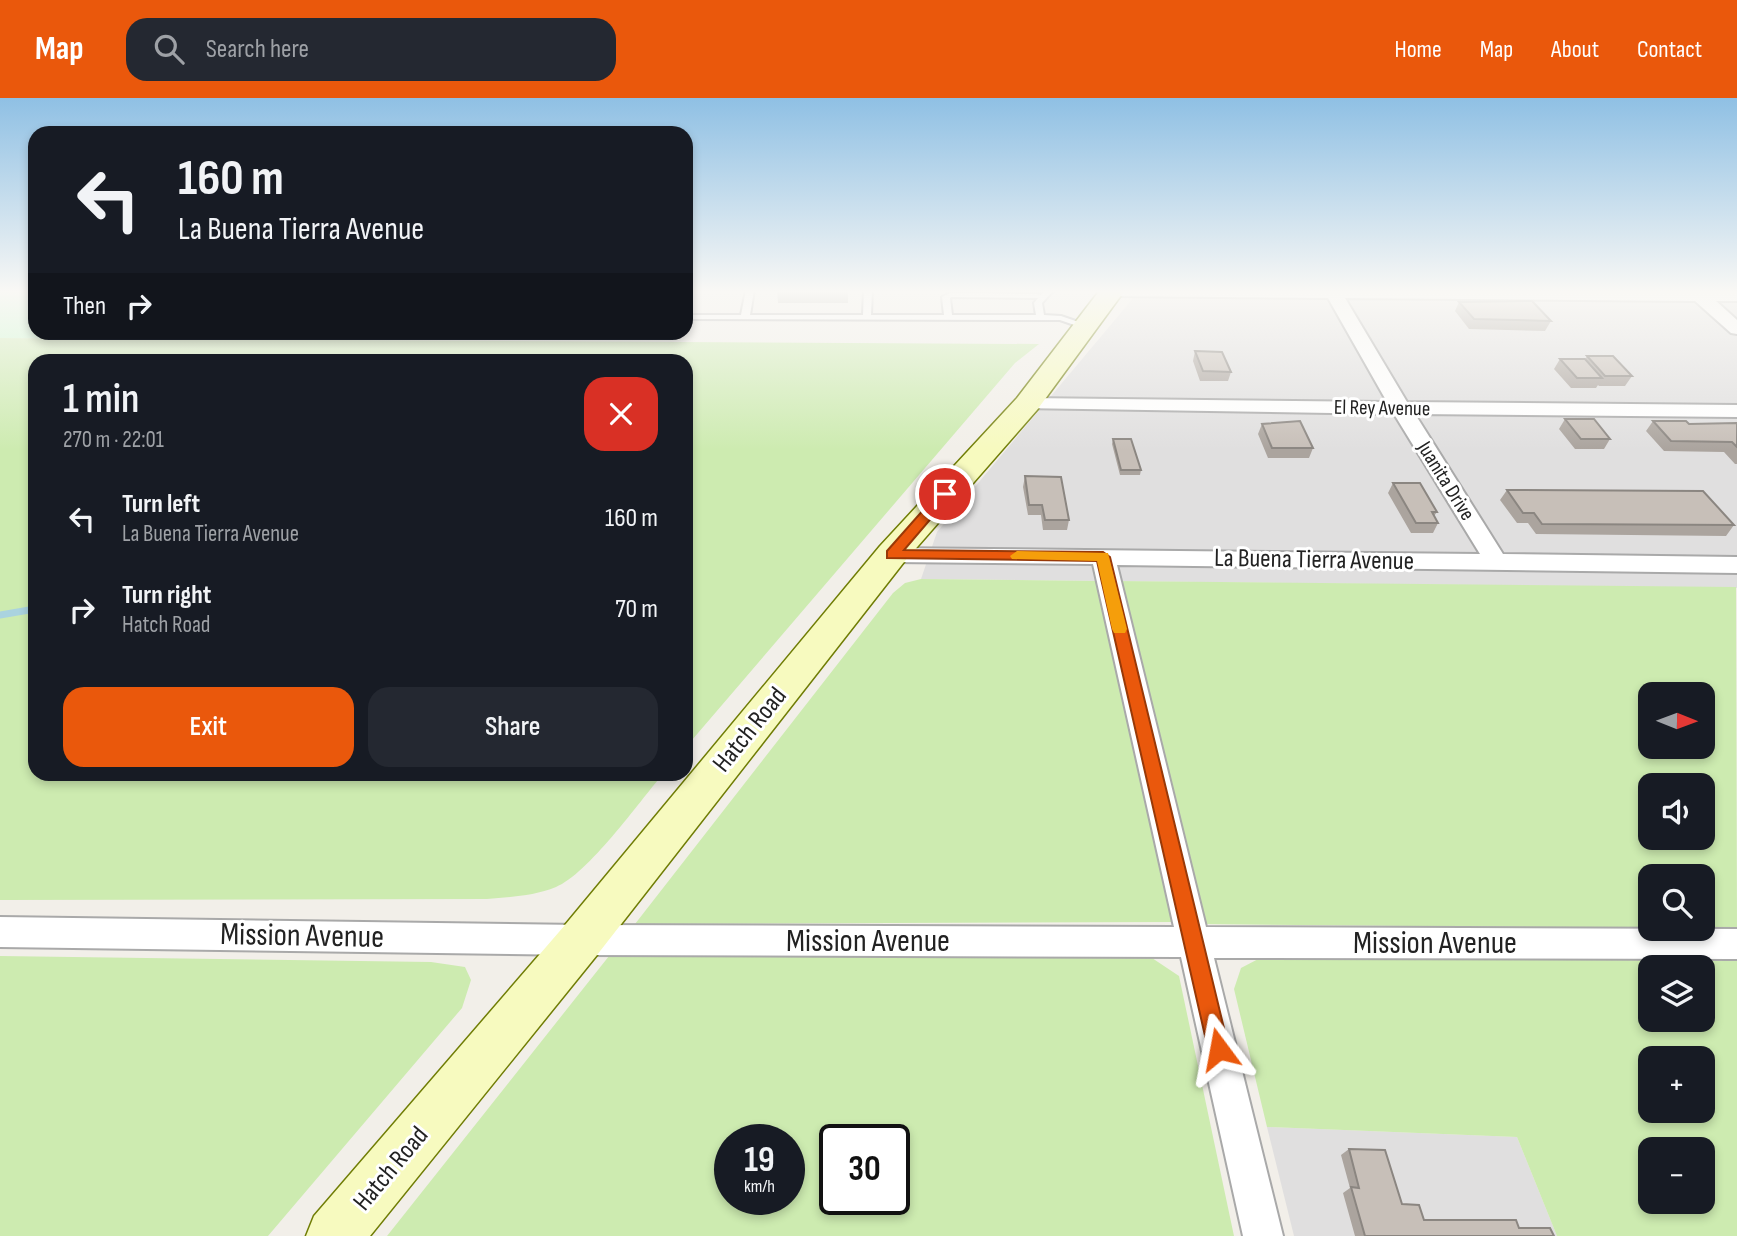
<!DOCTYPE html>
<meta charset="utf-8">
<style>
body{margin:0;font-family:"Sofia Sans Condensed",sans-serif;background:#242831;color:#f1f3f6;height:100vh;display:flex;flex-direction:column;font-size:26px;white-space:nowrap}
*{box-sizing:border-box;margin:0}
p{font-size:23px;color:#9ea1a6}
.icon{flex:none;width:38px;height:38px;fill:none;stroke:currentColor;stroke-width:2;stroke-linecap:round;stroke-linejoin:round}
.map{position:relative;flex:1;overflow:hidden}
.sheet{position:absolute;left:28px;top:256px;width:665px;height:427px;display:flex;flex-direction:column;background:#171b24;border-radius:21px;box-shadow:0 4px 10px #0003}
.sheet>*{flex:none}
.guide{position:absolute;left:28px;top:28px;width:665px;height:214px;border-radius:21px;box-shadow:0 4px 10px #0003;background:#171b24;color:#f1f3f6;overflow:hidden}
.needle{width:46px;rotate:91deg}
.controls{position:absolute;left:1638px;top:584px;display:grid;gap:14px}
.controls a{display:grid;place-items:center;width:77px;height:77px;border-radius:14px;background:#171b24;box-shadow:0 4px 10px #0003;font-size:35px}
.speed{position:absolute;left:714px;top:1026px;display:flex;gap:14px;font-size:35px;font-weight:700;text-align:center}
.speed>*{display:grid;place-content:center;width:91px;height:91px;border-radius:50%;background:#171b24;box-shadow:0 4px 10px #0003;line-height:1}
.speed small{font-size:18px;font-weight:400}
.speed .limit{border:4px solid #111;border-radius:10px;background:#fff;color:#111}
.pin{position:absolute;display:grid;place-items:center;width:60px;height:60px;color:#fff;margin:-30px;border:4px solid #fff;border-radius:50%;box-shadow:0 2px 7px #0007}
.me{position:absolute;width:77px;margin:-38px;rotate:347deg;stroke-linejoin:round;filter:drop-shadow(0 0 5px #0008)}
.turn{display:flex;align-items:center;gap:24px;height:147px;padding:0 35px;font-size:32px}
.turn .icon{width:91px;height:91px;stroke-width:2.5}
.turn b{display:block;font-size:49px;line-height:60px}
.then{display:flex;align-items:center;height:66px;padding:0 35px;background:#0003;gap:14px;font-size:26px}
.round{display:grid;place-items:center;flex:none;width:74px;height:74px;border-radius:21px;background:#242831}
.head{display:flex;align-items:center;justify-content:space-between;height:119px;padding:0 35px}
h1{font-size:42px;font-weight:600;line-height:52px}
.primary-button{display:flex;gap:14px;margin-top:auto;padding:14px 35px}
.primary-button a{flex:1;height:80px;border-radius:21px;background:#ea580c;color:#fff;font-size:28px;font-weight:600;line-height:80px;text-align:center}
.primary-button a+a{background:#242831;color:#f1f3f6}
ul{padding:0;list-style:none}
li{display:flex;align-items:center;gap:21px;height:91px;padding:0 35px}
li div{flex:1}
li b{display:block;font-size:26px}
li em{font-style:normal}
header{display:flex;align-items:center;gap:42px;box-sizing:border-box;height:98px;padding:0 35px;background:#ea580c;color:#fff}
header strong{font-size:33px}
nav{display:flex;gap:38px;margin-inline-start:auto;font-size:24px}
.search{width:490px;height:63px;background:#242831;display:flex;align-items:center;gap:18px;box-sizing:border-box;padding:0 24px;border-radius:21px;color:#9ea1a6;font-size:26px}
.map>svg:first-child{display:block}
</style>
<header>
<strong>Map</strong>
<div class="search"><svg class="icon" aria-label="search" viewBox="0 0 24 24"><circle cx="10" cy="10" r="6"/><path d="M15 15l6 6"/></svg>Search here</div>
<nav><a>Home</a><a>Map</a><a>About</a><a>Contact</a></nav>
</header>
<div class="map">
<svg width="1737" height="1138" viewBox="0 0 1737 1138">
<rect width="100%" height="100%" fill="#f2efe9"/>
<path fill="#e0dfdf" d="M 1140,192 L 1737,192 L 1737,490 L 921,481 L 937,434 Z
M 1267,1029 L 1517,1039 L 1557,1138 L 1294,1138 Z"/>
<path fill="#cdebb0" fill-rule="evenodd" d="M 0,240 L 1039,246 L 1015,265 L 686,649 L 686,262 L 35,262 L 35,676 L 663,676 C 639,704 588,776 556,789 C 534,798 510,799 487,801 L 0,802 Z
M 921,481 L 1101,483 L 1177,824 L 635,826 L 893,495 L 905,485 Z
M 1115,483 L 1736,489 L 1737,831 L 1703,830 L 1703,779 L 1650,779 L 1650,830 L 1198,826 ZM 1650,597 L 1703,597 L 1703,649 L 1650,649 ZM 1650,688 L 1703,688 L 1703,740 L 1650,740 Z
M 613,853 L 1149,858 L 1179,878 L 1234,1138 L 387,1138 ZM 730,1041 L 789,1041 L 789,1101 L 730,1101 ZM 835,1041 L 894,1041 L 894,1101 L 835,1101 Z
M 0,858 L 431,864 L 465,869 L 471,882 L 462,910 L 268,1138 L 0,1138 Z
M 1264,858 L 1737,863 L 1737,1138 L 1557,1138 L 1517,1039 L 1267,1029 L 1234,891 L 1241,870 ZM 1650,870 L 1703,870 L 1703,922 L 1650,922 ZM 1650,961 L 1703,961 L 1703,1013 L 1650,1013 ZM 1650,1052 L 1703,1052 L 1703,1104 L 1650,1104 Z"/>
<path fill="#c8facc" d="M 0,192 L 35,192 L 35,234 L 286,235 L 281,241 L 0,240 Z
M 326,235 L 560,234 L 560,235 L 556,242 L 321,242 Z"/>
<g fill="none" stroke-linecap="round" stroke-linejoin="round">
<path stroke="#aad3df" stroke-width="7" d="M 0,517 L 35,511"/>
<defs>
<path id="lane" d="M 746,192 L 754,192 L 750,217 L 863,217 L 864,192 L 872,192 L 871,217 L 944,217 L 942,199 L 950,195 L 1037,196 L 1041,197 L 1045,192 L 1054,192 L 1042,205 L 1044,217 L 1061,218 L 1090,228 L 1086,231 L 1060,222 L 686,221 L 686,217 L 741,217 ZM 950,200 L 951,199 L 1038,200 L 1034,205 L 1036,217 L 952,217 Z"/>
<path id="street" d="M 1104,192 L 1737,193 L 1737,203 L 1716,203 L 1737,222 L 1737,236 L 1731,235 L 1695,203 L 1345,200 L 1407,304 L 1737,307 L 1737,319 L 1415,316 L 1503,456 L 1737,459 L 1737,475 L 1117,467 L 1206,829 L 1737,831 L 1737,861 L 1214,860 L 1283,1138 L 1243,1138 L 1181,859 L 581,857 L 0,849 L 0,819 L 581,827 L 1174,829 L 1093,466 L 892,464 L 884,462 L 880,456 L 884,450 L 1480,456 L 1394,316 L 1020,310 L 1017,306 L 1027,300 L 1387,304 L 1328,200 L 1112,198 Z"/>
<path id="secondary" d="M 1100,192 L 1125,192 L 1037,312 L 904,464 L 597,857 L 370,1138 L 306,1138 L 314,1118 L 565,827 L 880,448 L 1017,300 Z"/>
</defs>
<use href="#lane" stroke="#a9a9a9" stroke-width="4"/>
<use href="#street" stroke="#a9a9a9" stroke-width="4"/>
<use href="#secondary" stroke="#707d05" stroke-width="3"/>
<use href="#lane" fill="#fff" fill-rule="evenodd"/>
<use href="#street" fill="#fff" fill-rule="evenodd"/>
<use href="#secondary" fill="#f7fabf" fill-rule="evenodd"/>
</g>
<path fill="#aba49e" d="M 777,192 L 848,192 L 848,205 L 778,205 Z
M 1459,204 L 1551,223 L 1545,233 L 1469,231 L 1455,213 Z
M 1195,253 L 1231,274 L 1228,283 L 1200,283 L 1193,263 Z
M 1587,258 L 1632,278 L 1625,288 L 1599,288 L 1598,287 L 1596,290 L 1571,290 L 1554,271 L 1560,261 L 1585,262 Z
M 1565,321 L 1610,341 L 1604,351 L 1575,351 L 1559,331 Z
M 1653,323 L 1689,326 L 1737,325 L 1737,366 L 1735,366 L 1724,354 L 1664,353 L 1646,333 Z
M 1262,326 L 1313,350 L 1309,360 L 1268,360 L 1258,336 Z
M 1113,341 L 1141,372 L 1140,377 L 1120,377 L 1112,346 Z
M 1025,378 L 1069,422 L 1067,432 L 1043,432 L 1041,417 L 1028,417 L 1023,389 Z
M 1393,385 L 1437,414 L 1434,418 L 1438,425 L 1433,435 L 1411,435 L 1388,395 Z
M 1507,392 L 1734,427 L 1726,438 L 1536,436 L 1528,425 L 1517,425 L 1500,402 Z
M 1349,1051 L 1402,1106 L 1424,1122 L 1519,1130 L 1554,1138 L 1355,1138 L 1343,1095 L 1350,1090 L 1341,1057 Z"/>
<path fill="#c7bfb8" stroke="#8b8681" stroke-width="2" d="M 1532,203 L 1551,223 L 1474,221 L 1459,204 Z
M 1195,253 L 1222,254 L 1231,274 L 1203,273 Z
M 1587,258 L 1613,258 L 1632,278 L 1605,278 Z
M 1560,261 L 1585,261 L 1602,280 L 1577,280 Z
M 1565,321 L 1594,321 L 1610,341 L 1581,341 Z
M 1300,323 L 1313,350 L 1272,350 L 1262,326 Z
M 1653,323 L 1686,323 L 1689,326 L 1737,325 L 1737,349 L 1732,344 L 1671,343 Z
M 1113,341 L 1131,341 L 1141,372 L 1121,372 Z
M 1025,378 L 1061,379 L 1069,422 L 1045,422 L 1042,407 L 1029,407 Z
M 1393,385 L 1420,385 L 1437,414 L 1432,414 L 1438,425 L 1416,425 Z
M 1507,392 L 1703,393 L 1734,427 L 1542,426 L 1534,415 L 1523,415 Z
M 1349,1051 L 1385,1052 L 1402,1106 L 1419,1107 L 1424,1122 L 1516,1122 L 1519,1130 L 1550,1130 L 1554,1138 L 1365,1138 L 1351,1089 L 1359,1090 Z"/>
<linearGradient id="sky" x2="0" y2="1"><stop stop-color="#8fc0e4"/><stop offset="0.55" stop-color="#f9f8f5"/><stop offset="1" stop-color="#f9f8f5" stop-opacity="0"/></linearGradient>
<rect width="1737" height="352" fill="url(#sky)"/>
<path fill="#ea580c" stroke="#983908" stroke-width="2" d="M 940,393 L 952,396 L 904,452 L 1103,454 L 1110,459 L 1229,951 L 1226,959 L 1219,962 L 1211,959 L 1208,951 L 1097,463 L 887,460 L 887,453 Z"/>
<path fill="#f59e0b" d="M 1017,453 L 1108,455 L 1127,531 L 1125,535 L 1114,535 L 1112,531 L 1097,463 L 1012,461 L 1010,458 Z"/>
<g text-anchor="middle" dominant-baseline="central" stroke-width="6" stroke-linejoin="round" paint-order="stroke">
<g font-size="21" fill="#222" stroke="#fff">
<text transform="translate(1382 310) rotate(1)">El Rey Avenue</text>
<text transform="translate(1446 383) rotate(58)">Juanita Drive</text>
</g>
<g font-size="26" fill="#222" stroke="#fff">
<text transform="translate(1314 462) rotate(1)">La Buena Tierra Avenue</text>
<text transform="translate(750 632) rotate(-51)">Hatch Road</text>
<text transform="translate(391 1071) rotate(-50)">Hatch Road</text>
</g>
<g font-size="32" fill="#222" stroke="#fff">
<text transform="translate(302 838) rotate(1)">Mission Avenue</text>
<text x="868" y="843">Mission Avenue</text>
<text x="1435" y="845">Mission Avenue</text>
</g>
</g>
</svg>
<div class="controls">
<a><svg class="needle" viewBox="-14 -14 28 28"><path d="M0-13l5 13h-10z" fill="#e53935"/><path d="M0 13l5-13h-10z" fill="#9ea1a6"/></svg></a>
<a><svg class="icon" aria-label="sound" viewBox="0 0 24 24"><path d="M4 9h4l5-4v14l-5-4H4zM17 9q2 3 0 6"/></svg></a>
<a><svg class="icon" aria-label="search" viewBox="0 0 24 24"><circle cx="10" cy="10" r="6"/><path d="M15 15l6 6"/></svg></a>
<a><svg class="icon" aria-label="layers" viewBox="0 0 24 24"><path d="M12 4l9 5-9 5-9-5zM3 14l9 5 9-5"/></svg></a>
<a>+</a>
<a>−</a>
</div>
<div class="speed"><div>19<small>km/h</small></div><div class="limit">30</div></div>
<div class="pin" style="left:945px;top:396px;background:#d93025"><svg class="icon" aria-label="arrive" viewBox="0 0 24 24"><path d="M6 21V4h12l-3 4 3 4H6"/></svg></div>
<svg class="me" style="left:1219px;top:951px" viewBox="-20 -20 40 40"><path d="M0-17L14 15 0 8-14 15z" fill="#ea580c" stroke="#fff" stroke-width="4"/></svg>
<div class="guide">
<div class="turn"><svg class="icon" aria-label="left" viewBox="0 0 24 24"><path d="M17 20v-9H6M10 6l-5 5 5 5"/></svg><div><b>160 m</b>La Buena Tierra Avenue</div></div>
<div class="then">Then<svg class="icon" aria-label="right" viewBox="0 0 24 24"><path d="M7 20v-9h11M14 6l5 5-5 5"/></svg></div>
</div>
<section class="sheet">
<div class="head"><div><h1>1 min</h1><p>270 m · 22:01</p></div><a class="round" style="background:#d93025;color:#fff"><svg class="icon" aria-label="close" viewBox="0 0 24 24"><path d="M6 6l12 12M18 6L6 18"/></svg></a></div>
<ul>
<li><svg class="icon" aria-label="left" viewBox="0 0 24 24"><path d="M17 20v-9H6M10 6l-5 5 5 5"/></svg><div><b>Turn left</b><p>La Buena Tierra Avenue</p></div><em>160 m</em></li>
<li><svg class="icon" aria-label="right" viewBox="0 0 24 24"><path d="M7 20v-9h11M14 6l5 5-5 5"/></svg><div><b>Turn right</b><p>Hatch Road</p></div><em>70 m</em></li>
</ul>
<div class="primary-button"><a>Exit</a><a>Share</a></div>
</section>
</div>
